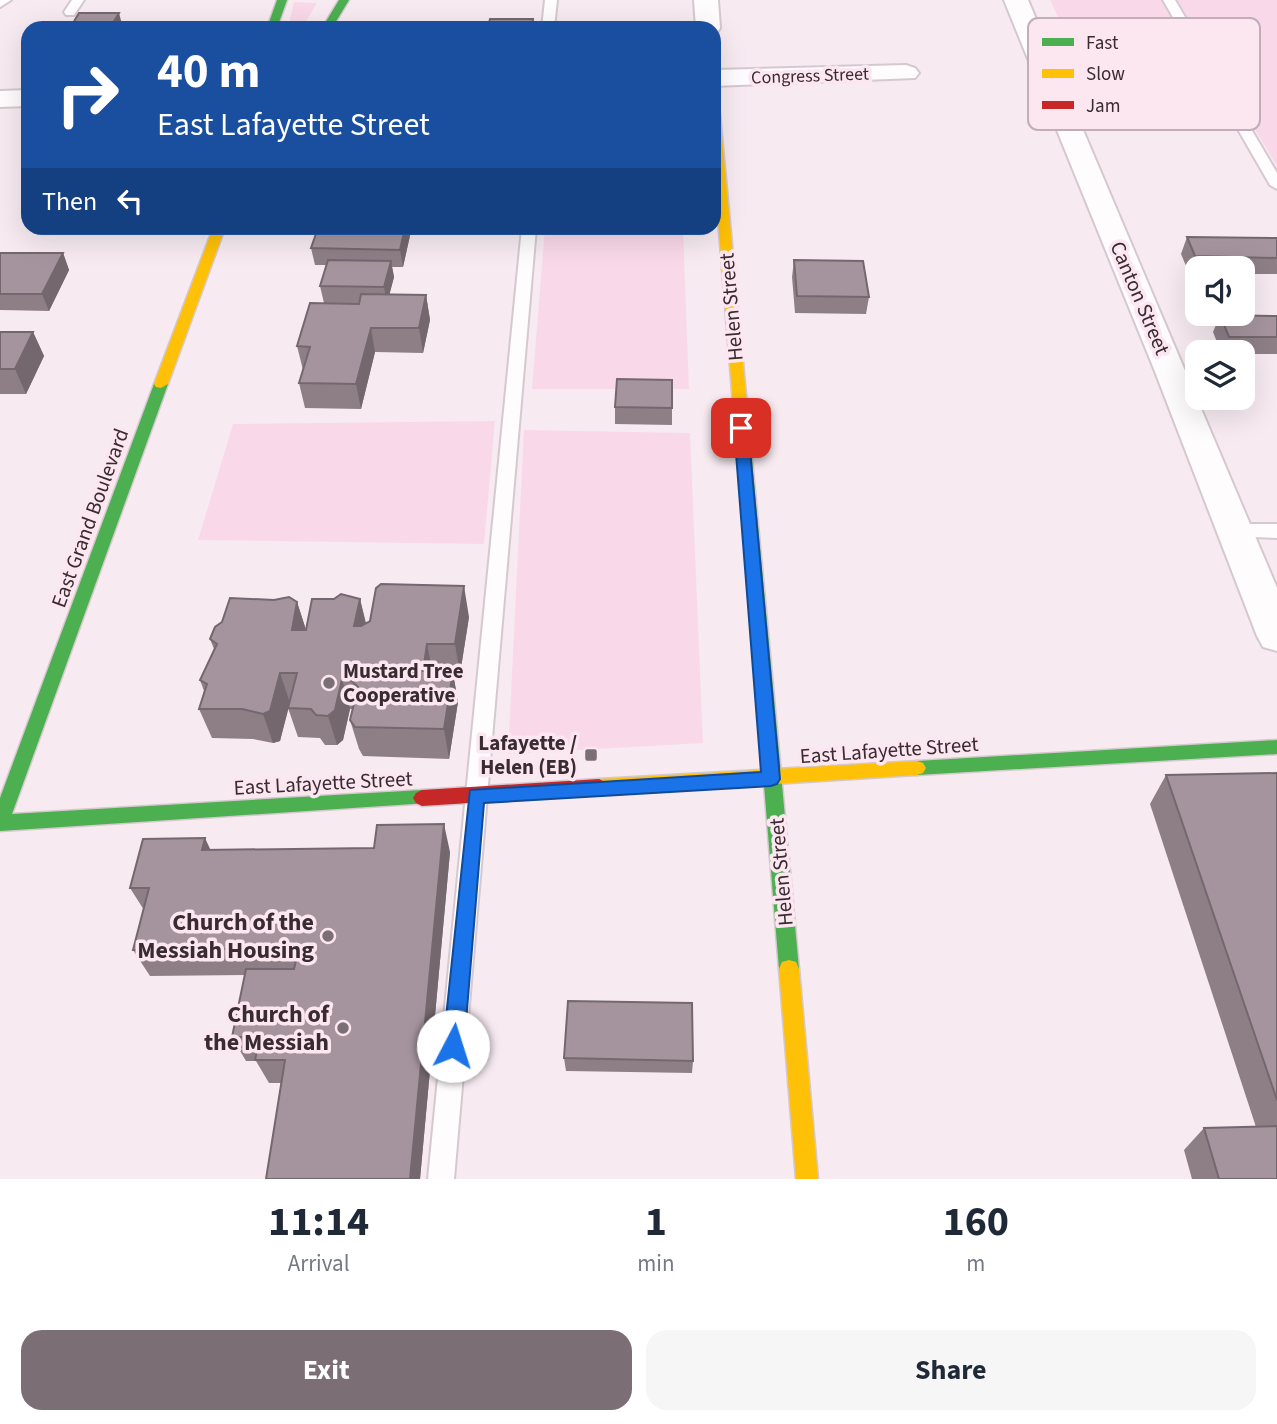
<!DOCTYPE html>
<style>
body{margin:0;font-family:"Source Sans 3",sans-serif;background:#f6f6f7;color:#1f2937;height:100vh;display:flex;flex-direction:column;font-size:26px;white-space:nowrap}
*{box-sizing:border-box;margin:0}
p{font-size:23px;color:#747a83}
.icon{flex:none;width:38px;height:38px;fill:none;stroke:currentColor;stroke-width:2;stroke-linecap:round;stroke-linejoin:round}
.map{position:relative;height:1179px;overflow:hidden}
.side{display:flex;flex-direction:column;background:#fff;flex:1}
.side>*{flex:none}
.guide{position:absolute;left:21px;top:21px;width:700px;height:214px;border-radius:21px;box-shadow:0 7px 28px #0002;background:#1a4fa0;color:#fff;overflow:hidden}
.controls{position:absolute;left:1185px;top:256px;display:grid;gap:14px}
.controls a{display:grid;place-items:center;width:70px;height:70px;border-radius:14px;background:#fff;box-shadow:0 7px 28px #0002;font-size:35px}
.pin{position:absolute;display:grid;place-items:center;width:60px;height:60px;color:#fff;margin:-30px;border-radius:14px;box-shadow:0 4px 10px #0006}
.me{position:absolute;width:77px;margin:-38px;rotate:5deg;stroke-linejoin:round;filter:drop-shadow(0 0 5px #0008)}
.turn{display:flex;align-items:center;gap:24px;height:147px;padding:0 21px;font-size:32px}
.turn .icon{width:91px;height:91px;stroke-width:2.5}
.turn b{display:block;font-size:49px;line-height:60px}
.then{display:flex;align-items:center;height:66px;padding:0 21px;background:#0003;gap:14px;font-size:26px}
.eta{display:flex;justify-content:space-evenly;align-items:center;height:119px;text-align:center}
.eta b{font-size:42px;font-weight:700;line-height:49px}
.cta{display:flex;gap:14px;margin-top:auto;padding:14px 21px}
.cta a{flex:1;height:80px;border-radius:21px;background:#7b6e74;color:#fff;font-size:28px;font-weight:700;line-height:80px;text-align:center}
.cta a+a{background:#f6f6f7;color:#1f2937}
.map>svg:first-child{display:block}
</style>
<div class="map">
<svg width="1277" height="1179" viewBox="0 0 1277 1179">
<rect width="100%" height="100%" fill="#f7ebf1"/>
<path fill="#f9d9e9" d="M 1050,0 L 1161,0 L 1195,58 L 1078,60 Z
M 1177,0 L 1277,0 L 1277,166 Z
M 294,2 L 317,3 L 302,28 L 288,28 Z
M 545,228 L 683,228 L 689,389 L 532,389 Z
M 495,421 L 484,544 L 198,540 L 233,424 Z
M 524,430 L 690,433 L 703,743 L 508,754 Z"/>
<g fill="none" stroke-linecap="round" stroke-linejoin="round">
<defs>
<path id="lane" d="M 0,0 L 11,0 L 0,7 Z
M 72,0 L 84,0 L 74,15 L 66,15 L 64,12 Z
M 545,0 L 557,0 L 554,28 L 542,28 Z
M 1163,0 L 1175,0 L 1277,173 L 1277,189 L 1270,185 L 1202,67 L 1043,70 L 1037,66 L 1043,62 L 1197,59 Z
M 522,228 L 536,228 L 454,1179 L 428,1179 Z
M 1234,524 L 1277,524 L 1277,538 L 1227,536 L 1225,531 L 1227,526 Z"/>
<path id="street" d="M 694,0 L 718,0 L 720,28 L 717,33 L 714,34 L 714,28 L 696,28 Z
M 1004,0 L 1028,0 L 1277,588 L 1277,651 L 1263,647 L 1257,636 L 1154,369 Z
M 906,65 L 915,68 L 919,73 L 915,78 L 714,86 L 714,70 Z
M 28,90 L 28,106 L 0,107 L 0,91 Z"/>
<path id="fast" d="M 277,0 L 287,0 L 277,28 L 267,28 Z
M 339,0 L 349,0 L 332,28 L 322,28 Z
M 161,380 L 168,384 L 12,814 L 422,790 L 428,793 L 431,798 L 428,803 L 0,831 L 0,798 L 154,384 Z
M 741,411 L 748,416 L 799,969 L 796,976 L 789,978 L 782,976 L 779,969 L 734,416 Z
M 1277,740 L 1277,754 L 917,775 L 911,773 L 908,768 L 911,763 L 917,761 Z"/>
<path id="slow" d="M 714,102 L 719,105 L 748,416 L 741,421 L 734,416 L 714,170 Z
M 213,228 L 225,228 L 168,384 L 161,388 L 156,387 L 154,384 Z
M 917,761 L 923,763 L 926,768 L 923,773 L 917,775 L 599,795 L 593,792 L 590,787 L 593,782 L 599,779 Z
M 789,960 L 796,962 L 799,969 L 818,1179 L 796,1179 L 779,969 L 782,962 Z"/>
<path id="jam" d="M 599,779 L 605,782 L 608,787 L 605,792 L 599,795 L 422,806 L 416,803 L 413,798 L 416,793 L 422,790 Z"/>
</defs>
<use href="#lane" stroke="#d5c9cf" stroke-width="4"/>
<use href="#street" stroke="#d5c9cf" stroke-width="4"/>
<use href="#fast" stroke="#d5c9cf" stroke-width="3"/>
<use href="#slow" stroke="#d5c9cf" stroke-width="3"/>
<use href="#jam" stroke="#d5c9cf" stroke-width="3"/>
<use href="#lane" fill="#fefcfd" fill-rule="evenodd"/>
<use href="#street" fill="#fefcfd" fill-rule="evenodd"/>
<use href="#fast" fill="#4caf50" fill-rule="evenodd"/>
<use href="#slow" fill="#ffc107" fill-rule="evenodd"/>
<use href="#jam" fill="#c62828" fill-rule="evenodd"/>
</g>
<path fill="#8e7f87" d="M 318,228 L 411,228 L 411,231 L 403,267 L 392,267 L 394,277 L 389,295 L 426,295 L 430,320 L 423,353 L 375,352 L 361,409 L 305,408 L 299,383 L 303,370 L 297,346 L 359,303 L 324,303 L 320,286 L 327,265 L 315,265 L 311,248 Z
M 1187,237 L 1277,238 L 1277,274 L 1242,274 L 1242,268 L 1197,268 L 1197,273 L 1189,273 L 1181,254 Z
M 0,253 L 63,253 L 69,270 L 49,311 L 0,310 Z
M 794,260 L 869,297 L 866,314 L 795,313 L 792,277 Z
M 1220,315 L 1277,316 L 1277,354 L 1242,354 L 1242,352 L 1221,352 L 1213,332 Z
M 0,332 L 33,332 L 44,356 L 26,394 L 0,394 Z
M 672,380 L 672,425 L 615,424 L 615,407 Z
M 360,599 L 366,623 L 469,617 L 460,674 L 453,674 L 458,702 L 449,759 L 363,756 L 359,749 L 350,720 L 353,709 L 350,709 L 343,740 L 337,745 L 325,745 L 320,738 L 298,737 L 288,708 L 280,741 L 273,743 L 253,739 L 212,738 L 199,709 L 204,691 L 200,680 L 214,649 L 210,639 L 297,602 L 306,630 Z
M 1277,773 L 1277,1179 L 1192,1179 L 1184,1150 L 1204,1128 L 1256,1127 L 1150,804 L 1166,775 Z
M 210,849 L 450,852 L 420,1179 L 266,1179 L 281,1083 L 269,1083 L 256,1061 L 246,1061 L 232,1037 L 245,975 L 150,976 L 133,950 L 144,910 L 130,888 Z
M 564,1058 L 693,1061 L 692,1073 L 566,1071 Z"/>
<path fill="#74686e" d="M 119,13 L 123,28 L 110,28 Z
M 405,228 L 411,228 L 411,231 L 403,267 L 400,250 Z
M 63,253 L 69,270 L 49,311 L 42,294 Z
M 391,261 L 394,277 L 387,304 L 384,287 Z
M 426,295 L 430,320 L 423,353 L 419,328 Z
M 371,328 L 375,352 L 361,409 L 356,384 Z
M 33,332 L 44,356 L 26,394 L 15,369 Z
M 464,586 L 469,617 L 460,674 L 455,644 Z
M 360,599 L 367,629 L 354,626 Z
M 297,602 L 307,633 L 292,630 Z
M 427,644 L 433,674 L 423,671 Z
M 453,672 L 458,702 L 449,759 L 444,729 Z
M 280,673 L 290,703 L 280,741 L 273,743 L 263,714 Z
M 342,679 L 350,709 L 343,740 L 337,745 L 328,716 Z
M 444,824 L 450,852 L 420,1179 L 410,1179 Z
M 205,838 L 218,866 L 202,850 Z"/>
<path fill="#a5949d" stroke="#74686e" stroke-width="2" d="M 79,13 L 119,13 L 110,28 L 70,28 Z
M 490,19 L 533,19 L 532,28 L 395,28 L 395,25 L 407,26 L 408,23 L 489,23 Z
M 318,228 L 405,228 L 400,250 L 311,248 Z
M 1187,237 L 1277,238 L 1277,258 L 1195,256 Z
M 0,253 L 63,253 L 42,294 L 0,294 Z
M 328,260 L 391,261 L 384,287 L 320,286 Z
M 794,260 L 863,261 L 869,297 L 797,296 Z
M 361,294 L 426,295 L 419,328 L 371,328 L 356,384 L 299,383 L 310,347 L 297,346 L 310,303 L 359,304 Z
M 1220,315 L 1277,316 L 1277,337 L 1229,337 Z
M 0,332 L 33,332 L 15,369 L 0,369 Z
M 617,379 L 672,380 L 672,408 L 615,407 Z
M 381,584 L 464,586 L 455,644 L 427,644 L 423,671 L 453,672 L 444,729 L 355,727 L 350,720 L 358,687 L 351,680 L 342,679 L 335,710 L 328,716 L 316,715 L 311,709 L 288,708 L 297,673 L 280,673 L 270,711 L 263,714 L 242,709 L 199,709 L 207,684 L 200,680 L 217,644 L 210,639 L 215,627 L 222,622 L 230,598 L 274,600 L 289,597 L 297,602 L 292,630 L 306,630 L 312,599 L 334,599 L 341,594 L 360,599 L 354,626 L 361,626 L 370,621 L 376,588 Z
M 1277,773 L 1277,1100 L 1166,775 Z
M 444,824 L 410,1179 L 266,1179 L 285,1060 L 255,1060 L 260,1037 L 232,1037 L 246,969 L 294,969 L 299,948 L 133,950 L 149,888 L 130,888 L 143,839 L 205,838 L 202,850 L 374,848 L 377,825 Z
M 568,1001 L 692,1003 L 693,1061 L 564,1058 Z
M 1277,1126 L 1277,1179 L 1219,1179 L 1204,1128 Z"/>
<path fill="#1a73e8" stroke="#114b97" stroke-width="2" d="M 741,423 L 748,428 L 780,779 L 777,784 L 771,786 L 484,803 L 464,1046 L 461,1053 L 453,1056 L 446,1053 L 443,1046 L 470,790 L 761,772 L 734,428 Z"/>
<g fill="#7b6e74" stroke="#fce6f0" stroke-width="2.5">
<circle cx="329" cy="683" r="7"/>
<rect x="584" y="748" width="14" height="14" rx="3.5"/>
<circle cx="328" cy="936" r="7"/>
<circle cx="343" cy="1028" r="7"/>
</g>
<g text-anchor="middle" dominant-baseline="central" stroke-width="7" stroke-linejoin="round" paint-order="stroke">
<g font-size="18" fill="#382b31" stroke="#fce6f0">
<text transform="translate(810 76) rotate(-2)">Congress Street</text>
</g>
<g font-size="21" fill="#382b31" stroke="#fce6f0">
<text transform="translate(1140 298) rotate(67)">Canton Street</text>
<text transform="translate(731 307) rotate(-95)">Helen Street</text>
<text transform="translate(90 518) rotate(-70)">East Grand Boulevard</text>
<text transform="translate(889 750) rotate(-4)">East Lafayette Street</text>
<text transform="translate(323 783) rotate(-3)">East Lafayette Street</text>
<text transform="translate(781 872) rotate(-95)">Helen Street</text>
</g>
<g font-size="21" font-weight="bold" fill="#382b31" stroke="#fce6f0" text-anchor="start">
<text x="343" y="671">Mustard Tree<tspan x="343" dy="24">Cooperative</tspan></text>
<text x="577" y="743" text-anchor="end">Lafayette /<tspan x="577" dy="24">Helen (EB)</tspan></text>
</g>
<g font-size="24" font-weight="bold" fill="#382b31" stroke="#fce6f0" text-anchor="end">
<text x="314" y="922">Church of the<tspan x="314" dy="28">Messiah Housing</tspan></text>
<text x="329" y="1014">Church of<tspan x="329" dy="28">the Messiah</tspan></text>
</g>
</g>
<rect x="1028" y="18" width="232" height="112" rx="10" fill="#fce6f0" stroke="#c1aeb7" stroke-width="2"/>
<rect x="1042" y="38" width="32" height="8" fill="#4caf50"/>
<rect x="1042" y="69" width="32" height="9" fill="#ffc107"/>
<rect x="1042" y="101" width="32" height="8" fill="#c62828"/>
<g font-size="19" fill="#382b31">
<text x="1086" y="49">Fast</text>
<text x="1086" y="80">Slow</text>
<text x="1086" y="112">Jam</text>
</g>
</svg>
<div class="controls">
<a><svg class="icon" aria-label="sound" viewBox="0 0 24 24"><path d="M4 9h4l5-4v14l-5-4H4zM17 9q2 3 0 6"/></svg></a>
<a><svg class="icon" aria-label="layers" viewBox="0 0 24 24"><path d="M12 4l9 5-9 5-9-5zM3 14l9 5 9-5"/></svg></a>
</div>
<div class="pin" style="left:741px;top:428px;background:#d93025"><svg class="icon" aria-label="arrive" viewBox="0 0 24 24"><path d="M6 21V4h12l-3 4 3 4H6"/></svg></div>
<svg class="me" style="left:453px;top:1046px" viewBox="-20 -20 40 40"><circle r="19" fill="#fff"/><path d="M0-13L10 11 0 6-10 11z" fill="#1a73e8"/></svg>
<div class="guide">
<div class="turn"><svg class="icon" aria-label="right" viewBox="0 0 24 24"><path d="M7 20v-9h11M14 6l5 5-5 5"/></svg><div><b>40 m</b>East Lafayette Street</div></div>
<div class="then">Then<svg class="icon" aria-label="left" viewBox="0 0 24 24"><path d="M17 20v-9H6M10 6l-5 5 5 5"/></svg></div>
</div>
</div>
<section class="side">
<div class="eta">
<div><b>11:14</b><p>Arrival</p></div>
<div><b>1</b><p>min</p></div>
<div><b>160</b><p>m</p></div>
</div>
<div class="cta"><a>Exit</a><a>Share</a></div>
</section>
